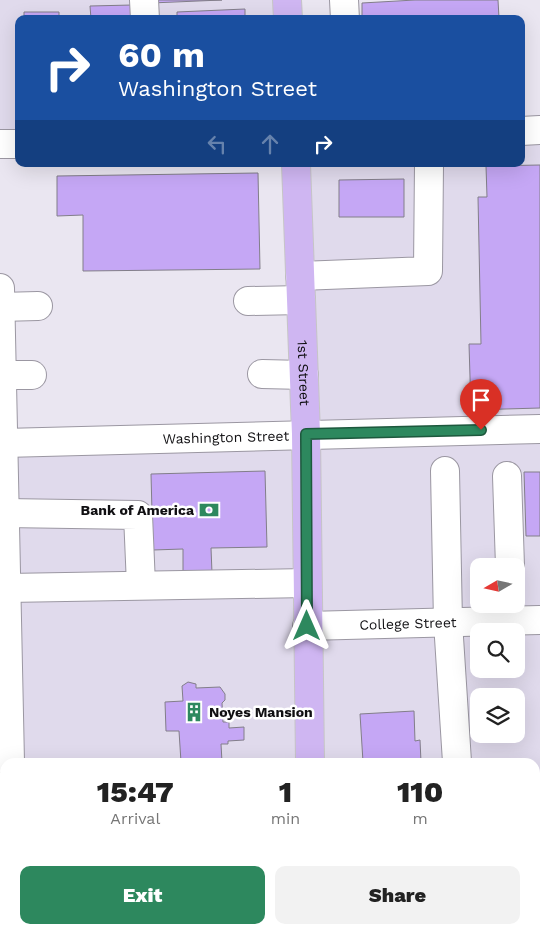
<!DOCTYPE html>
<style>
body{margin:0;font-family:"Work Sans",sans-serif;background:#f2f2f2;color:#222;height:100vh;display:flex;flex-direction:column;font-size:19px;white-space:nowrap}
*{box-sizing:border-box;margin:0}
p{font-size:16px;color:#767676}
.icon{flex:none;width:28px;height:28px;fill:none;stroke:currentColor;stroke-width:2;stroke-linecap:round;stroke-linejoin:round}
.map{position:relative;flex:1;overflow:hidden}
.drawer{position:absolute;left:0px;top:758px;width:540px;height:176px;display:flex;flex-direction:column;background:#fff;border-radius:15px 15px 0 0;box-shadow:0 5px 20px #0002}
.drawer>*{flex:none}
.guide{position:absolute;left:15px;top:15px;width:510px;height:152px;border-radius:10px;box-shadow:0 5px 20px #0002;background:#1a4fa0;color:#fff;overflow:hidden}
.needle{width:32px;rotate:261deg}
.fabs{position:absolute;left:470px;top:558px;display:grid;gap:10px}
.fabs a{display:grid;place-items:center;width:55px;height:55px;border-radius:10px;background:#fff;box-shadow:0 5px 20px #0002;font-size:25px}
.pin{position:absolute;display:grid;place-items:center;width:42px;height:42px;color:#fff;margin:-51px -21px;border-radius:50% 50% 50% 0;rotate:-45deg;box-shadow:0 0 5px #0007}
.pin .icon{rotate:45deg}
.me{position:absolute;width:55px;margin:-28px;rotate:0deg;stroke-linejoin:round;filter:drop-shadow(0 0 4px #0008)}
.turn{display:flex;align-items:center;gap:18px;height:105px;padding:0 20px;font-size:22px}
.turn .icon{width:65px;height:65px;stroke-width:2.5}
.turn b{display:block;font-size:35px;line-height:42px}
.lanes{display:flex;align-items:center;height:48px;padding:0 20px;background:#0003;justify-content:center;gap:25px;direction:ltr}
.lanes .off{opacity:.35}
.eta{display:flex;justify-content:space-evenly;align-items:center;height:85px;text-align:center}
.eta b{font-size:30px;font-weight:800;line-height:35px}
.primary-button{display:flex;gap:10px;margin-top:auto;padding:10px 20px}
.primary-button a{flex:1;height:58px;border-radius:10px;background:#2d885e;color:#fff;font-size:20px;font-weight:800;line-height:58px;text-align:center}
.primary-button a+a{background:#f2f2f2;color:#222}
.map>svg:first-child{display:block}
</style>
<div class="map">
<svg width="540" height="933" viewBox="0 0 540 933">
<rect width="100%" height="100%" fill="#eae6f1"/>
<path fill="#e0daec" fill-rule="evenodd" d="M 0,0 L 287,0 L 288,19 L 19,19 L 19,144 L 0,144 Z
M 540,130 L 540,933 L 0,933 L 0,815 L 5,815 L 5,929 L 535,929 L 535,762 L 10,762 L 4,443 L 305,434 L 296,164 L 521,164 L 521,131 ZM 479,566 L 516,566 L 516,604 L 479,604 ZM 479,631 L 516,631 L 516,669 L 479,669 ZM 479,696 L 516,696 L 516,734 L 479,734 Z"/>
<path fill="#c5a7f5" stroke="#827e89" d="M 151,0 L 222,0 L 151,3 Z
M 415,0 L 498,0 L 499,18 L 362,19 L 362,3 Z
M 132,5 L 132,19 L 91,19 L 90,6 Z
M 245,9 L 245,19 L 177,19 L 177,12 Z
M 24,12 L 59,12 L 59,19 L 24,19 Z
M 540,165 L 540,408 L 471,410 L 469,344 L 481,344 L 478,197 L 487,197 L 486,166 Z
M 258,173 L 260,269 L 83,271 L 83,215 L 57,216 L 57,176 Z
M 404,179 L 404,217 L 339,217 L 339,180 Z
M 265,471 L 267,547 L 211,548 L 212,573 L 183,573 L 183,549 L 153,550 L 151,474 Z
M 524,472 L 540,472 L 540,536 L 526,536 Z
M 188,682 L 196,684 L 196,688 L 220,687 L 225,694 L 225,700 L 222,703 L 223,722 L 229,722 L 229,728 L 244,727 L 244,740 L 228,741 L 228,744 L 221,744 L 222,762 L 181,762 L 179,731 L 166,731 L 165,702 L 183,701 L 182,686 Z
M 414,711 L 415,741 L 420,740 L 421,762 L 363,762 L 360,714 Z
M 214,929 L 258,929 L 258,931 L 254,931 L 254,933 L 214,933 Z"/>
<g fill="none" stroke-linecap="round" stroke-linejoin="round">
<defs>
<g id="minor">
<path d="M 144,0 L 145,19"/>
<path d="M 344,0 L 345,19"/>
<path d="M 521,131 L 540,130"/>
<path d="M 0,144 L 19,144"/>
<path d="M 300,276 L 428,271 L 429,164"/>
<path d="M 0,288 L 10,762"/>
<path d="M 248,301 L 301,300"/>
<path d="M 0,307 L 38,306"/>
<path d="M 262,374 L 304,375"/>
<path d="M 2,375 L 32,375"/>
<path id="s1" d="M 4,443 L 540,429"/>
<path d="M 445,471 L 448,622 L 457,762"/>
<path d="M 507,476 L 510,566"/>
<path d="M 5,513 L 138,515 L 141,585"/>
<path d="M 7,588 L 307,583"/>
<path id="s2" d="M 307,626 L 540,620"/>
<path d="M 535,925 L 540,925"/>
<path d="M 14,929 L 14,933"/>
<path d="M 103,929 L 104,933"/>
</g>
<g id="major">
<path d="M 287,0 L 288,19"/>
<path id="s3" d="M 296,164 L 306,434 L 310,762"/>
<path d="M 535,804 L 540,804"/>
<path d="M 0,815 L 5,815"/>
<path d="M 314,929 L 314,933"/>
</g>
</defs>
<use href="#minor" stroke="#9b97a2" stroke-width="30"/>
<use href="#major" stroke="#c6c5c6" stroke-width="30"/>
<use href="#minor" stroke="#fff" stroke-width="28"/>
<use href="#major" stroke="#cfb6f2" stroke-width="28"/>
</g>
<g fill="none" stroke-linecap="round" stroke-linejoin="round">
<defs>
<path id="route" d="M 307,626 L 306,434 L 481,430"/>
</defs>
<use href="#route" stroke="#1d583d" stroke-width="12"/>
<use href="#route" stroke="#2d885e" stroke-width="9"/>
</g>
<defs>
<symbol id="bank-bare" viewBox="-9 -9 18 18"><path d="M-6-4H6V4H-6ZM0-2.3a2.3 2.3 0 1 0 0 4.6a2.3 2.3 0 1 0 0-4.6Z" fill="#2d885e" stroke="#fff" stroke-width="2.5" paint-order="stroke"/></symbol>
<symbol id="building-bare" viewBox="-9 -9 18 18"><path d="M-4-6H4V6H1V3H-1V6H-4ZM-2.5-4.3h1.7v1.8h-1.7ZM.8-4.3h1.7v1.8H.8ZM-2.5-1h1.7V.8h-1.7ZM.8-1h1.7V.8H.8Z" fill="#2d885e" stroke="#fff" stroke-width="2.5" paint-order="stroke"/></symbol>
</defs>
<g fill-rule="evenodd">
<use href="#bank-bare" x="195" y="496" width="28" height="28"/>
<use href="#building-bare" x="180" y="698" width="28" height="28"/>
</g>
<g text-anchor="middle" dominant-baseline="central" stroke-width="5" stroke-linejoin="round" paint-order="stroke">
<g font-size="14" fill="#100f12" stroke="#fff">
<text stroke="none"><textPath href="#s3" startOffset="209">1st Street</textPath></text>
<text stroke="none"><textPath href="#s1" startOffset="222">Washington Street</textPath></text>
<text stroke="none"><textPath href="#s2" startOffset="101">College Street</textPath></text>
</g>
<g font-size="14" font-weight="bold" fill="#100f12" stroke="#fff" text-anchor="end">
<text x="194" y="510">Bank of America</text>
<text x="209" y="712" text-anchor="start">Noyes Mansion</text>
</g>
</g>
</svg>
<div class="fabs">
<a><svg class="needle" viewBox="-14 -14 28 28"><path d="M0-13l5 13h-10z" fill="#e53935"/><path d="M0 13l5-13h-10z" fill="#767676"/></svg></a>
<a><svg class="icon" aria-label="search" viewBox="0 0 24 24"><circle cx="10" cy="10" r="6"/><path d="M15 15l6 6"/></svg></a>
<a><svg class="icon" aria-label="layers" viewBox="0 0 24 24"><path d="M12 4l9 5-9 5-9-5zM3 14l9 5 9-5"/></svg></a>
</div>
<div class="pin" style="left:481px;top:430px;background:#d93025"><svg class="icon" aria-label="arrive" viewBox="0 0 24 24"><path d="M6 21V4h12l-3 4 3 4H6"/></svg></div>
<svg class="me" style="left:307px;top:626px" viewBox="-20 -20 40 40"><path d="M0-17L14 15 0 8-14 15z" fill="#2d885e" stroke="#fff" stroke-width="4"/></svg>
<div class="guide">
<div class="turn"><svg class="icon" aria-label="right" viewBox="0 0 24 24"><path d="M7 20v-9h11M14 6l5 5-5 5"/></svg><div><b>60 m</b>Washington Street</div></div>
<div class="lanes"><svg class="icon off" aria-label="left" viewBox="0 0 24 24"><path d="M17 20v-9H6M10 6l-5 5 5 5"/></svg><svg class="icon off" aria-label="ahead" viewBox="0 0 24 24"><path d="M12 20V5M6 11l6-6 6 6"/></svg><svg class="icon" aria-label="right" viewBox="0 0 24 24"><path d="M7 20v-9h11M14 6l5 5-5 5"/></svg></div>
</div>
<section class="drawer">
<div class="eta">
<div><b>15:47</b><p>Arrival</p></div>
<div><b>1</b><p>min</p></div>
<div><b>110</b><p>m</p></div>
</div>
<div class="primary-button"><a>Exit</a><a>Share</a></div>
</section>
</div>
